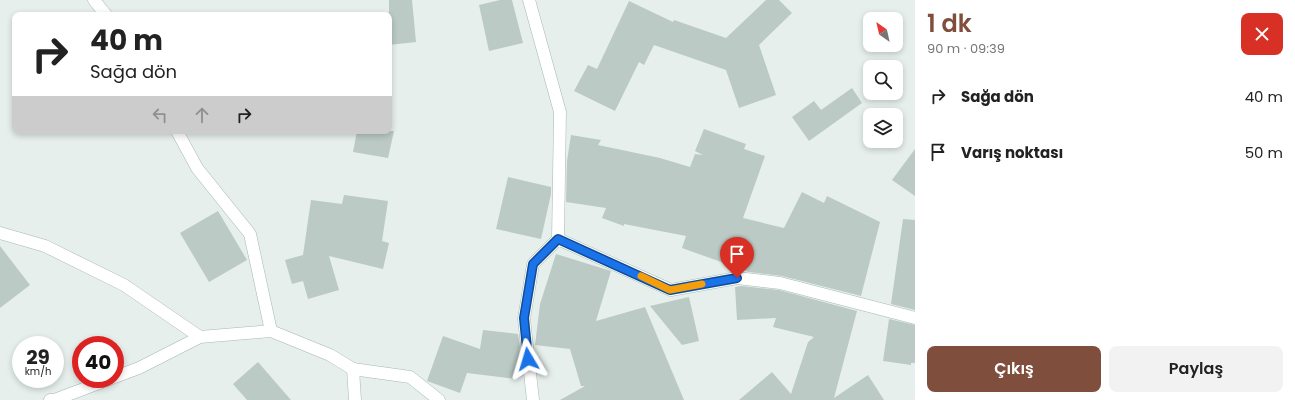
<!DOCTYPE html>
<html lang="tr">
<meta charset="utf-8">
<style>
body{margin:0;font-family:Poppins,sans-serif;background:#f2f2f2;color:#222;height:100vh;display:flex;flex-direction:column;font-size:15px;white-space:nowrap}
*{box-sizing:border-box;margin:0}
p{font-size:13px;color:#767676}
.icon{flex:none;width:22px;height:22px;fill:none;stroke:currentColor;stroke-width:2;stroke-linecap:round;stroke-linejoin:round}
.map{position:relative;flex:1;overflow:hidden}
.panel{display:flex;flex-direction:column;background:#fff;width:380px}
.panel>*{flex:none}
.top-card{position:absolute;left:12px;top:12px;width:380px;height:122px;border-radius:8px;box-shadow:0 2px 6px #0003;background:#fff;color:#222;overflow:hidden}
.needle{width:26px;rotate:326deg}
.buttons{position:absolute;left:863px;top:12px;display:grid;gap:8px}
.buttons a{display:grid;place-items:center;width:40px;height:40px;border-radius:8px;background:#fff;box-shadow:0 2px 6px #0003;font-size:20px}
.speed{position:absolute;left:12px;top:336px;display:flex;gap:8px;font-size:20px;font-weight:700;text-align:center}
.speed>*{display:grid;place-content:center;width:52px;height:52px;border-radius:50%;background:#fff;box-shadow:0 2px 6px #0003;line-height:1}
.speed small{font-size:10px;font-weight:400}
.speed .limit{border:6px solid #d22;background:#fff;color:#111}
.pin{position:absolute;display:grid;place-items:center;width:34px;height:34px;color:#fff;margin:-41px -17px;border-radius:50% 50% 50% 0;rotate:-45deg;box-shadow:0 0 4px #0007}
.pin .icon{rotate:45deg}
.me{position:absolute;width:44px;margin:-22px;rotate:353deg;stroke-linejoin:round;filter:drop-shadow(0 0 3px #0008)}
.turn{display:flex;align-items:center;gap:14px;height:84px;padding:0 12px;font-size:18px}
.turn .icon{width:52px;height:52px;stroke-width:2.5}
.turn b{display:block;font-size:28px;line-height:34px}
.lanes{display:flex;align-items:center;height:38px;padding:0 12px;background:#0003;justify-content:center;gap:20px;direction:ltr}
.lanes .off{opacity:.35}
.round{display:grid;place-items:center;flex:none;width:42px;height:42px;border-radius:8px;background:#f2f2f2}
.overview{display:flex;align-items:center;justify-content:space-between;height:68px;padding:0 12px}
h1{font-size:24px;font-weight:600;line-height:30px;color:#804e3d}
.button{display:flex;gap:8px;margin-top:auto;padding:8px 12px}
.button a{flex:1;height:46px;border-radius:8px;background:#804e3d;color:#fff;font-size:16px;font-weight:600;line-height:46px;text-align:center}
.button a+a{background:#f2f2f2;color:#222}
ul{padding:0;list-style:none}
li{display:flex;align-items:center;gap:12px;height:56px;padding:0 12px}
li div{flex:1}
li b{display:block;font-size:15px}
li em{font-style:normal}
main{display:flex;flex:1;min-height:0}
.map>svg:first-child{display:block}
</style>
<main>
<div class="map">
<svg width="915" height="400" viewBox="0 0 915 400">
<rect width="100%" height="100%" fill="#e6efeb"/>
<path fill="#bbcac4" d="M 389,0 L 412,0 L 416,42 L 389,45 Z
M 500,0 L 512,0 L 523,43 L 489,51 L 479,5 Z
M 766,0 L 779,0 L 792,13 L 759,45 L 776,95 L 739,108 L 726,70 L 654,45 L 644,65 L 639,62 L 615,111 L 574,91 L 588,65 L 597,69 L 629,1 L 673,22 L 674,20 L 726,38 Z
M 852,88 L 862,103 L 809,141 L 792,117 L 814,101 L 821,110 Z
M 704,129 L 746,144 L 744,149 L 765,156 L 743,218 L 784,228 L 802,192 L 824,203 L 827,196 L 880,222 L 861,296 L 782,276 L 749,272 L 682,248 L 686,236 L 624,224 L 624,226 L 602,218 L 606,208 L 566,202 L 567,161 L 571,135 L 601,140 L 598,145 L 660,158 L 690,167 L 695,154 L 703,155 L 695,151 Z
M 357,131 L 394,131 L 388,158 L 353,152 Z
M 915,149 L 915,196 L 892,180 Z
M 508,177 L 551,187 L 551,194 L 541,239 L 496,229 Z
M 344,195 L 388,201 L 382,241 L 389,243 L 383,269 L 329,256 L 339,290 L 308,299 L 303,281 L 292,284 L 285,260 L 303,255 L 311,200 L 342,204 Z
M 218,211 L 247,260 L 209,282 L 180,233 Z
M 903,219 L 915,220 L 915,310 L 891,304 Z
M 0,246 L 30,285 L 0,308 Z
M 556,254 L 611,271 L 596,321 L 645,307 L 684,400 L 560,400 L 585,386 L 581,386 L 570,349 L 535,345 L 540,304 Z
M 741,286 L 779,290 L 857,311 L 834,398 L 868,375 L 884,400 L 739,400 L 772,372 L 791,394 L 808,342 L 814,337 L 773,327 L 776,318 L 737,320 L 735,287 Z
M 689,297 L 699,341 L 682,345 L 650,306 Z
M 889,319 L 915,325 L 915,363 L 911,363 L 911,365 L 883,361 Z
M 483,330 L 518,334 L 520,347 L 516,379 L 467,373 L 460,393 L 427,381 L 443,336 L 480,349 Z
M 258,362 L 291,400 L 247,400 L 233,384 Z"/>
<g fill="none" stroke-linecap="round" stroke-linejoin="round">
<defs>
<path id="street" d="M 94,0 L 106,15
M 529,0 L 560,112 L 558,239
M 177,131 L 197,168 L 250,234 L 271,331
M 0,233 L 45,246 L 124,285 L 200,337 L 271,331 L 330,355 L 353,369
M 115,377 L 139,368 L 200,337
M 50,400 L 54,400 L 110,379"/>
<path id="secondary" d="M 355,400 L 353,369 L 410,377 L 439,400
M 533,400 L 524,319 L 533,264 L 558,239 L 671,290 L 737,278 L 780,283 L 915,318"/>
</defs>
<use href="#street" stroke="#a8b8b2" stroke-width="13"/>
<use href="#secondary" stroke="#a4bbb3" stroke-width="13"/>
<use href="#street" stroke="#fff" stroke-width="12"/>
<use href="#secondary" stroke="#fff" stroke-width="12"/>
</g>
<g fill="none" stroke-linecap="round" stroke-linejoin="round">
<defs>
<path id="route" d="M 528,359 L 524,318 L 533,264 L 558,239 L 670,290 L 737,278"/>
</defs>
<use href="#route" stroke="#114b97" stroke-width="10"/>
<use href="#route" stroke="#1a73e8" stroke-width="7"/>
<path stroke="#f59e0b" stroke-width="7" d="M 641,276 L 670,290 L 702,284"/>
</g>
</svg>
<div class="buttons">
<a><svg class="needle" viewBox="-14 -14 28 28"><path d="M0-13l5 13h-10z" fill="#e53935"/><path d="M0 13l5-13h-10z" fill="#767676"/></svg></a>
<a><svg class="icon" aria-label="search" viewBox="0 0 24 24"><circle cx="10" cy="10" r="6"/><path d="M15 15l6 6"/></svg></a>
<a><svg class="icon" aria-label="layers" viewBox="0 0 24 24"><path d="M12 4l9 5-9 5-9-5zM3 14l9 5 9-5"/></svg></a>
</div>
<div class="speed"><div>29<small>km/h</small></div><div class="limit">40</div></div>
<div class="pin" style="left:737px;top:278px;background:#d93025"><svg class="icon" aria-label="arrive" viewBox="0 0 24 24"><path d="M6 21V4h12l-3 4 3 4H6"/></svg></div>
<svg class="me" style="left:528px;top:359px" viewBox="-20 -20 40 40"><path d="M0-17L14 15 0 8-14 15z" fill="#1a73e8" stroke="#fff" stroke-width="4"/></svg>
<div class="top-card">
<div class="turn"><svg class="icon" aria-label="right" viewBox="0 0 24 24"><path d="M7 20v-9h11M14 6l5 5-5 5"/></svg><div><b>40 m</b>Sağa dön</div></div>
<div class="lanes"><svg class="icon off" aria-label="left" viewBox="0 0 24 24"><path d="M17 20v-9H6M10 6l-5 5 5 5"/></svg><svg class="icon off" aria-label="ahead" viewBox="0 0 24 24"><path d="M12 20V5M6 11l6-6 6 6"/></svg><svg class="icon" aria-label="right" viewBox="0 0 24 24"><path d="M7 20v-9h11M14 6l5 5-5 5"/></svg></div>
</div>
</div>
<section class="panel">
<div class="overview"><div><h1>1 dk</h1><p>90 m · 09:39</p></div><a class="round" style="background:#d93025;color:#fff"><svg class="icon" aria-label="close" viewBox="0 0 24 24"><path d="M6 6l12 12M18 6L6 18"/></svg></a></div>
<ul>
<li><svg class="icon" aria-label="right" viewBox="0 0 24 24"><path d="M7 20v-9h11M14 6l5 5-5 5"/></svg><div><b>Sağa dön</b></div><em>40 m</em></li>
<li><svg class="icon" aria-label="arrive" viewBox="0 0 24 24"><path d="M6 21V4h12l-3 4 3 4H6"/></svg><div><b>Varış noktası</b></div><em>50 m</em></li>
</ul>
<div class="button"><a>Çıkış</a><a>Paylaş</a></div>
</section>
</main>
